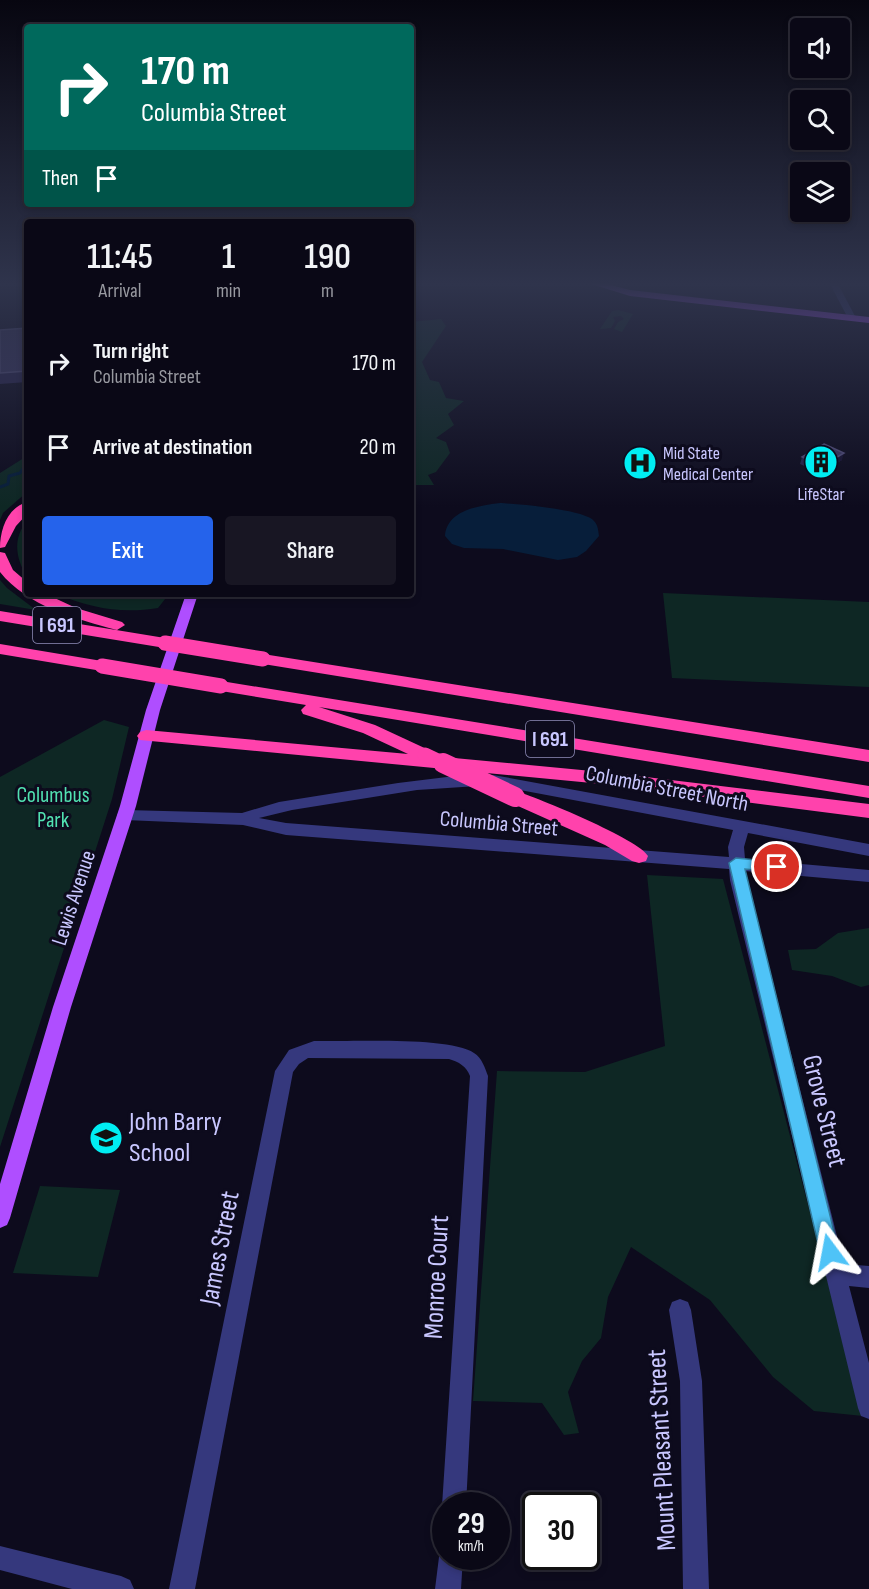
<!DOCTYPE html>
<style>
body{margin:0;font-family:"Sofia Sans Condensed",sans-serif;background:#181623;color:#f1f3f6;height:100vh;display:flex;flex-direction:column;font-size:22px;white-space:nowrap}
*{box-sizing:border-box;margin:0}
p{font-size:20px;color:#999aa1}
.icon{flex:none;width:33px;height:33px;fill:none;stroke:currentColor;stroke-width:2;stroke-linecap:round;stroke-linejoin:round}
.map{position:relative;flex:1;overflow:hidden}
.sheet{position:absolute;left:24px;top:219px;width:390px;height:378px;display:flex;flex-direction:column;background:#0a0816;border-radius:6px;box-shadow:0 3px 9px #0003,0 0 0 2px #2a2935}
.sheet>*{flex:none}
.top-card{position:absolute;left:24px;top:24px;width:390px;height:183px;border-radius:6px;box-shadow:0 3px 9px #0003,0 0 0 2px #2a2935;background:#00695c;color:#fff;overflow:hidden}
.controls{position:absolute;left:790px;top:18px;display:grid;gap:12px}
.controls a{display:grid;place-items:center;width:60px;height:60px;border-radius:6px;background:#0a0816;box-shadow:0 3px 9px #0003,0 0 0 2px #2a2935;font-size:30px}
.speed{position:absolute;left:432px;top:1492px;display:flex;gap:12px;font-size:30px;font-weight:700;text-align:center}
.speed>*{display:grid;place-content:center;width:78px;height:78px;border-radius:50%;background:#0a0816;box-shadow:0 3px 9px #0003,0 0 0 2px #2a2935;line-height:1}
.speed small{font-size:15px;font-weight:400}
.speed .limit{border:3px solid #111;border-radius:9px;background:#fff;color:#111}
.pin{position:absolute;display:grid;place-items:center;width:51px;height:51px;color:#fff;margin:-26px;border:3px solid #fff;border-radius:50%;box-shadow:0 2px 6px #0007}
.me{position:absolute;width:66px;margin:-33px;rotate:347deg;stroke-linejoin:round;filter:drop-shadow(0 0 4px #0008)}
.turn{display:flex;align-items:center;gap:21px;height:126px;padding:0 18px;font-size:27px}
.turn .icon{width:78px;height:78px;stroke-width:2.5}
.turn b{display:block;font-size:42px;line-height:51px}
.then{display:flex;align-items:center;height:57px;padding:0 18px;background:#0003;gap:12px;font-size:22px}
.eta{display:flex;justify-content:space-evenly;align-items:center;height:102px;text-align:center}
.eta b{font-size:36px;font-weight:600;line-height:42px}
.action{display:flex;gap:12px;margin-top:auto;padding:12px 18px}
.action a{flex:1;height:69px;border-radius:6px;background:#2563eb;color:#fff;font-size:24px;font-weight:600;line-height:69px;text-align:center}
.action a+a{background:#181623;color:#f1f3f6}
ul{padding:0;list-style:none}
li{display:flex;align-items:center;gap:18px;height:84px;padding:0 18px}
li div{flex:1}
li b{display:block;font-size:22px}
li em{font-style:normal}
.map>svg:first-child{display:block}
</style>
<div class="map">
<svg width="869" height="1589" viewBox="0 0 869 1589">
<rect width="100%" height="100%" fill="#0d0b1d"/>
<path fill="#0e2724" d="M 618,310 L 633,314 L 622,332 L 614,329 L 618,322 L 624,319 L 621,316 L 613,317 L 615,321 L 611,328 L 600,329 L 612,311 Z
M 441,319 L 446,326 L 422,362 L 430,380 L 439,382 L 446,398 L 464,401 L 448,414 L 454,425 L 436,438 L 446,442 L 450,453 L 436,472 L 428,475 L 434,485 L 411,485 L 411,322 Z
M 27,456 L 27,492 L 3,513 L 0,520 L 0,473 Z
M 27,521 L 27,577 C 16,559 12,539 27,521 Z
M 0,580 L 7,588 L 36,610 L 0,604 Z
M 663,593 L 869,602 L 869,687 L 672,678 Z
M 57,594 L 169,594 L 158,608 C 121,614 91,608 57,594 Z
M 104,720 L 129,727 L 112,799 L 0,1147 L 0,777 Z
M 647,875 L 723,879 L 863,1416 L 814,1411 L 773,1377 L 710,1300 L 631,1247 L 608,1297 L 601,1338 L 582,1361 L 568,1392 L 579,1433 L 564,1435 L 542,1403 L 473,1401 L 497,1071 L 585,1072 L 665,1046 Z
M 869,928 L 869,985 L 861,987 L 832,976 L 792,970 L 788,950 L 816,949 L 838,933 Z
M 40,1186 L 120,1190 L 98,1277 L 13,1273 Z"/>
<path fill="#071e3a" d="M 500,503 C 519,504 577,509 592,519 C 598,524 598,529 599,536 L 586,551 L 577,557 L 558,560 L 503,549 L 464,548 L 452,544 L 445,536 C 447,510 478,506 500,503 Z"/>
<g fill="none" stroke-linecap="round" stroke-linejoin="round">
<path stroke="#071e3a" stroke-width="3" d="M 0,487 L 8,484 L 9,476 L 20,473 L 27,463"/>
<path fill="#35387d" fill-rule="evenodd" d="M 830,284 L 838,284 L 856,318 L 855,320 L 849,320 Z
M 493,775 L 869,844 L 869,856 L 748,833 L 744,847 L 745,859 L 869,870 L 869,882 L 745,871 L 844,1264 L 869,1266 L 869,1288 L 849,1286 L 869,1363 L 869,1419 L 861,1416 L 858,1408 L 730,880 L 729,869 L 286,835 L 243,825 L 125,820 L 120,819 L 117,815 L 120,811 L 125,810 L 242,813 L 279,802 L 398,783 L 455,776 ZM 493,785 L 733,830 L 728,847 L 729,857 L 286,823 L 259,818 L 292,810 L 417,790 Z
M 314,1041 C 348,1042 450,1036 474,1053 C 482,1058 485,1068 488,1076 L 466,1506 L 446,1506 L 446,1515 L 442,1506 L 470,1076 C 466,1066 459,1062 449,1059 L 308,1058 L 299,1064 L 293,1072 L 195,1589 L 169,1589 L 275,1071 L 289,1050 Z
M 680,1299 L 688,1302 L 691,1310 L 702,1381 L 709,1589 L 683,1589 L 680,1381 L 669,1310 L 672,1302 Z
M 0,1546 L 121,1576 L 130,1580 L 134,1589 L 72,1589 L 0,1570 Z
M 446,1547 L 446,1557 L 463,1557 L 461,1589 L 435,1589 L 439,1557 L 442,1548 Z"/>
<path fill="#af4eff" fill-rule="evenodd" d="M 591,284 L 607,284 L 630,290 L 869,317 L 869,323 L 630,296 Z
M 186,594 L 198,594 L 160,710 L 136,806 L 71,1007 L 10,1218 L 7,1225 L 0,1228 L 0,1184 L 53,1007 L 120,806 L 146,710 Z"/>
<path fill="#ff42ac" fill-rule="evenodd" d="M 27,502 L 27,514 L 16,526 L 5,547 L 0,548 C 0,530 7,508 27,502 Z
M 0,552 L 5,553 L 13,570 L 27,582 L 27,594 L 46,594 L 76,608 L 122,622 L 125,625 L 117,630 C 76,619 27,606 0,572 Z
M 0,611 L 165,638 L 173,643 L 165,648 L 0,621 Z
M 0,644 L 102,661 L 110,666 L 102,671 L 0,654 Z
M 263,654 L 869,750 L 869,762 L 257,663 L 255,659 L 257,655 Z
M 221,681 L 869,786 L 869,798 L 319,707 L 375,725 L 431,751 L 433,756 L 613,773 L 869,804 L 869,818 L 613,785 L 140,740 L 137,736 L 140,732 L 146,730 L 408,754 L 363,733 L 303,714 L 301,710 L 306,705 L 215,690 L 213,686 L 215,682 Z
M 515,791 C 537,797 640,840 648,856 L 646,861 L 639,863 L 632,861 L 605,845 L 509,802 L 506,797 L 509,792 Z"/>
<path stroke="#ff42ac" stroke-width="15" d="M 165,643 L 263,659
M 102,666 L 221,686
M 425,755 L 446,765"/>
<path stroke="#ff42ac" stroke-width="20" d="M 443,763 L 515,797"/>
</g>
<path fill="#28234c" d="M 27,328 L 27,382 L 0,384 L 0,330 Z
M 802,457 L 842,460 L 820,473 L 800,464 Z"/>
<path fill="#161231" d="M 844,453 L 842,460 L 820,473 L 822,466 Z"/>
<path fill="#39355f" stroke="#504c78" stroke-width="1.5" d="M 27,328 L 27,371 L 0,373 L 0,330 Z
M 824,444 L 844,453 L 822,466 L 802,457 Z"/>
<linearGradient id="sky" x2="0" y2="1"><stop stop-color="#070610"/><stop offset="0.56" stop-color="#2f344c"/><stop offset="1" stop-color="#2f344c" stop-opacity="0"/></linearGradient>
<rect width="869" height="507" fill="url(#sky)"/>
<path fill="#4fc3f7" stroke="#337fa1" stroke-width="1.5" d="M 736,858 L 777,862 L 782,863 L 784,867 L 782,871 L 777,872 L 745,869 L 839,1252 L 837,1258 L 830,1261 L 823,1258 L 820,1252 L 729,863 Z"/>
<defs>
<symbol id="building-disc" viewBox="-11 -11 22 22"><circle r="9.5" fill="#00edf2" stroke="#0d0b1d"/><path d="M-4-6H4V6H1V3H-1V6H-4ZM-2.5-4.3h1.7v1.8h-1.7ZM.8-4.3h1.7v1.8H.8ZM-2.5-1h1.7V.8h-1.7ZM.8-1h1.7V.8H.8Z" fill="#111"/></symbol>
<symbol id="hospital-disc" viewBox="-11 -11 22 22"><circle r="9.5" fill="#00edf2" stroke="#0d0b1d"/><path d="M-5-5h3v3.5h4V-5h3V5h-3V1.5h-4V5h-3Z" fill="#111"/></symbol>
<symbol id="school-disc" viewBox="-11 -11 22 22"><circle r="9.5" fill="#00edf2" stroke="#0d0b1d"/><path d="M0-5L7-2L0 1L-7-2ZM-4 1L0 2.5L4 1V4Q0 6-4 4Z" fill="#111"/></symbol>
</defs>
<g fill-rule="evenodd">
<use href="#building-disc" x="802" y="443" width="38" height="38"/>
<use href="#hospital-disc" x="621" y="444" width="38" height="38"/>
<use href="#school-disc" x="87" y="1119" width="38" height="38"/>
</g>
<g text-anchor="middle" dominant-baseline="central" stroke-width="6" stroke-linejoin="round" paint-order="stroke">
<g font-size="18" fill="#c9c7ff" stroke="#0d0b1d" text-anchor="start">
<text x="663" y="453">Mid State<tspan x="663" dy="21">Medical Center</tspan></text>
<text x="821" y="494" text-anchor="middle">LifeStar</text>
</g>
<g fill="#0d0b1d" stroke="#918fbb" stroke-width="1.5">
<rect x="33" y="607" width="48" height="36" rx="4.5"/>
<rect x="526" y="721" width="48" height="36" rx="4.5"/>
</g>
<g font-size="21" font-weight="bold" fill="#c9c7ff">
<text x="57" y="625">I 691</text>
<text x="550" y="739">I 691</text>
</g>
<g font-size="22" fill="#c9c7ff" stroke="#0d0b1d">
<text transform="translate(667 789) rotate(11)">Columbia Street North</text>
<text transform="translate(499 824) rotate(5)">Columbia Street</text>
<text transform="translate(74 898) rotate(-72)">Lewis Avenue</text>
</g>
<g font-size="22" fill="#51e1b1" stroke="#0d0b1d">
<text x="53" y="795">Columbus<tspan x="53" dy="25">Park</tspan></text>
</g>
<g font-size="27" fill="#c9c7ff" stroke="#0d0b1d">
<text transform="translate(824 1111) rotate(76)">Grove Street</text>
<text transform="translate(220 1248) rotate(-79)">James Street</text>
<text transform="translate(437 1277) rotate(-87)">Monroe Court</text>
<text transform="translate(662 1450) rotate(-93)">Mount Pleasant Street</text>
</g>
<g font-size="27" fill="#c9c7ff" stroke="#0d0b1d" text-anchor="start">
<text x="129" y="1122">John Barry<tspan x="129" dy="31">School</tspan></text>
</g>
</g>
</svg>
<div class="controls">
<a><svg class="icon" aria-label="sound" viewBox="0 0 24 24"><path d="M4 9h4l5-4v14l-5-4H4zM17 9q2 3 0 6"/></svg></a>
<a><svg class="icon" aria-label="search" viewBox="0 0 24 24"><circle cx="10" cy="10" r="6"/><path d="M15 15l6 6"/></svg></a>
<a><svg class="icon" aria-label="layers" viewBox="0 0 24 24"><path d="M12 4l9 5-9 5-9-5zM3 14l9 5 9-5"/></svg></a>
</div>
<div class="speed"><div>29<small>km/h</small></div><div class="limit">30</div></div>
<div class="pin" style="left:777px;top:867px;background:#d93025"><svg class="icon" aria-label="arrive" viewBox="0 0 24 24"><path d="M6 21V4h12l-3 4 3 4H6"/></svg></div>
<svg class="me" style="left:830px;top:1252px" viewBox="-20 -20 40 40"><path d="M0-17L14 15 0 8-14 15z" fill="#4fc3f7" stroke="#fff" stroke-width="4"/></svg>
<div class="top-card">
<div class="turn"><svg class="icon" aria-label="right" viewBox="0 0 24 24"><path d="M7 20v-9h11M14 6l5 5-5 5"/></svg><div><b>170 m</b>Columbia Street</div></div>
<div class="then">Then<svg class="icon" aria-label="arrive" viewBox="0 0 24 24"><path d="M6 21V4h12l-3 4 3 4H6"/></svg></div>
</div>
<section class="sheet">
<div class="eta">
<div><b>11:45</b><p>Arrival</p></div>
<div><b>1</b><p>min</p></div>
<div><b>190</b><p>m</p></div>
</div>
<ul>
<li><svg class="icon" aria-label="right" viewBox="0 0 24 24"><path d="M7 20v-9h11M14 6l5 5-5 5"/></svg><div><b>Turn right</b><p>Columbia Street</p></div><em>170 m</em></li>
<li><svg class="icon" aria-label="arrive" viewBox="0 0 24 24"><path d="M6 21V4h12l-3 4 3 4H6"/></svg><div><b>Arrive at destination</b></div><em>20 m</em></li>
</ul>
<div class="action"><a>Exit</a><a>Share</a></div>
</section>
</div>
